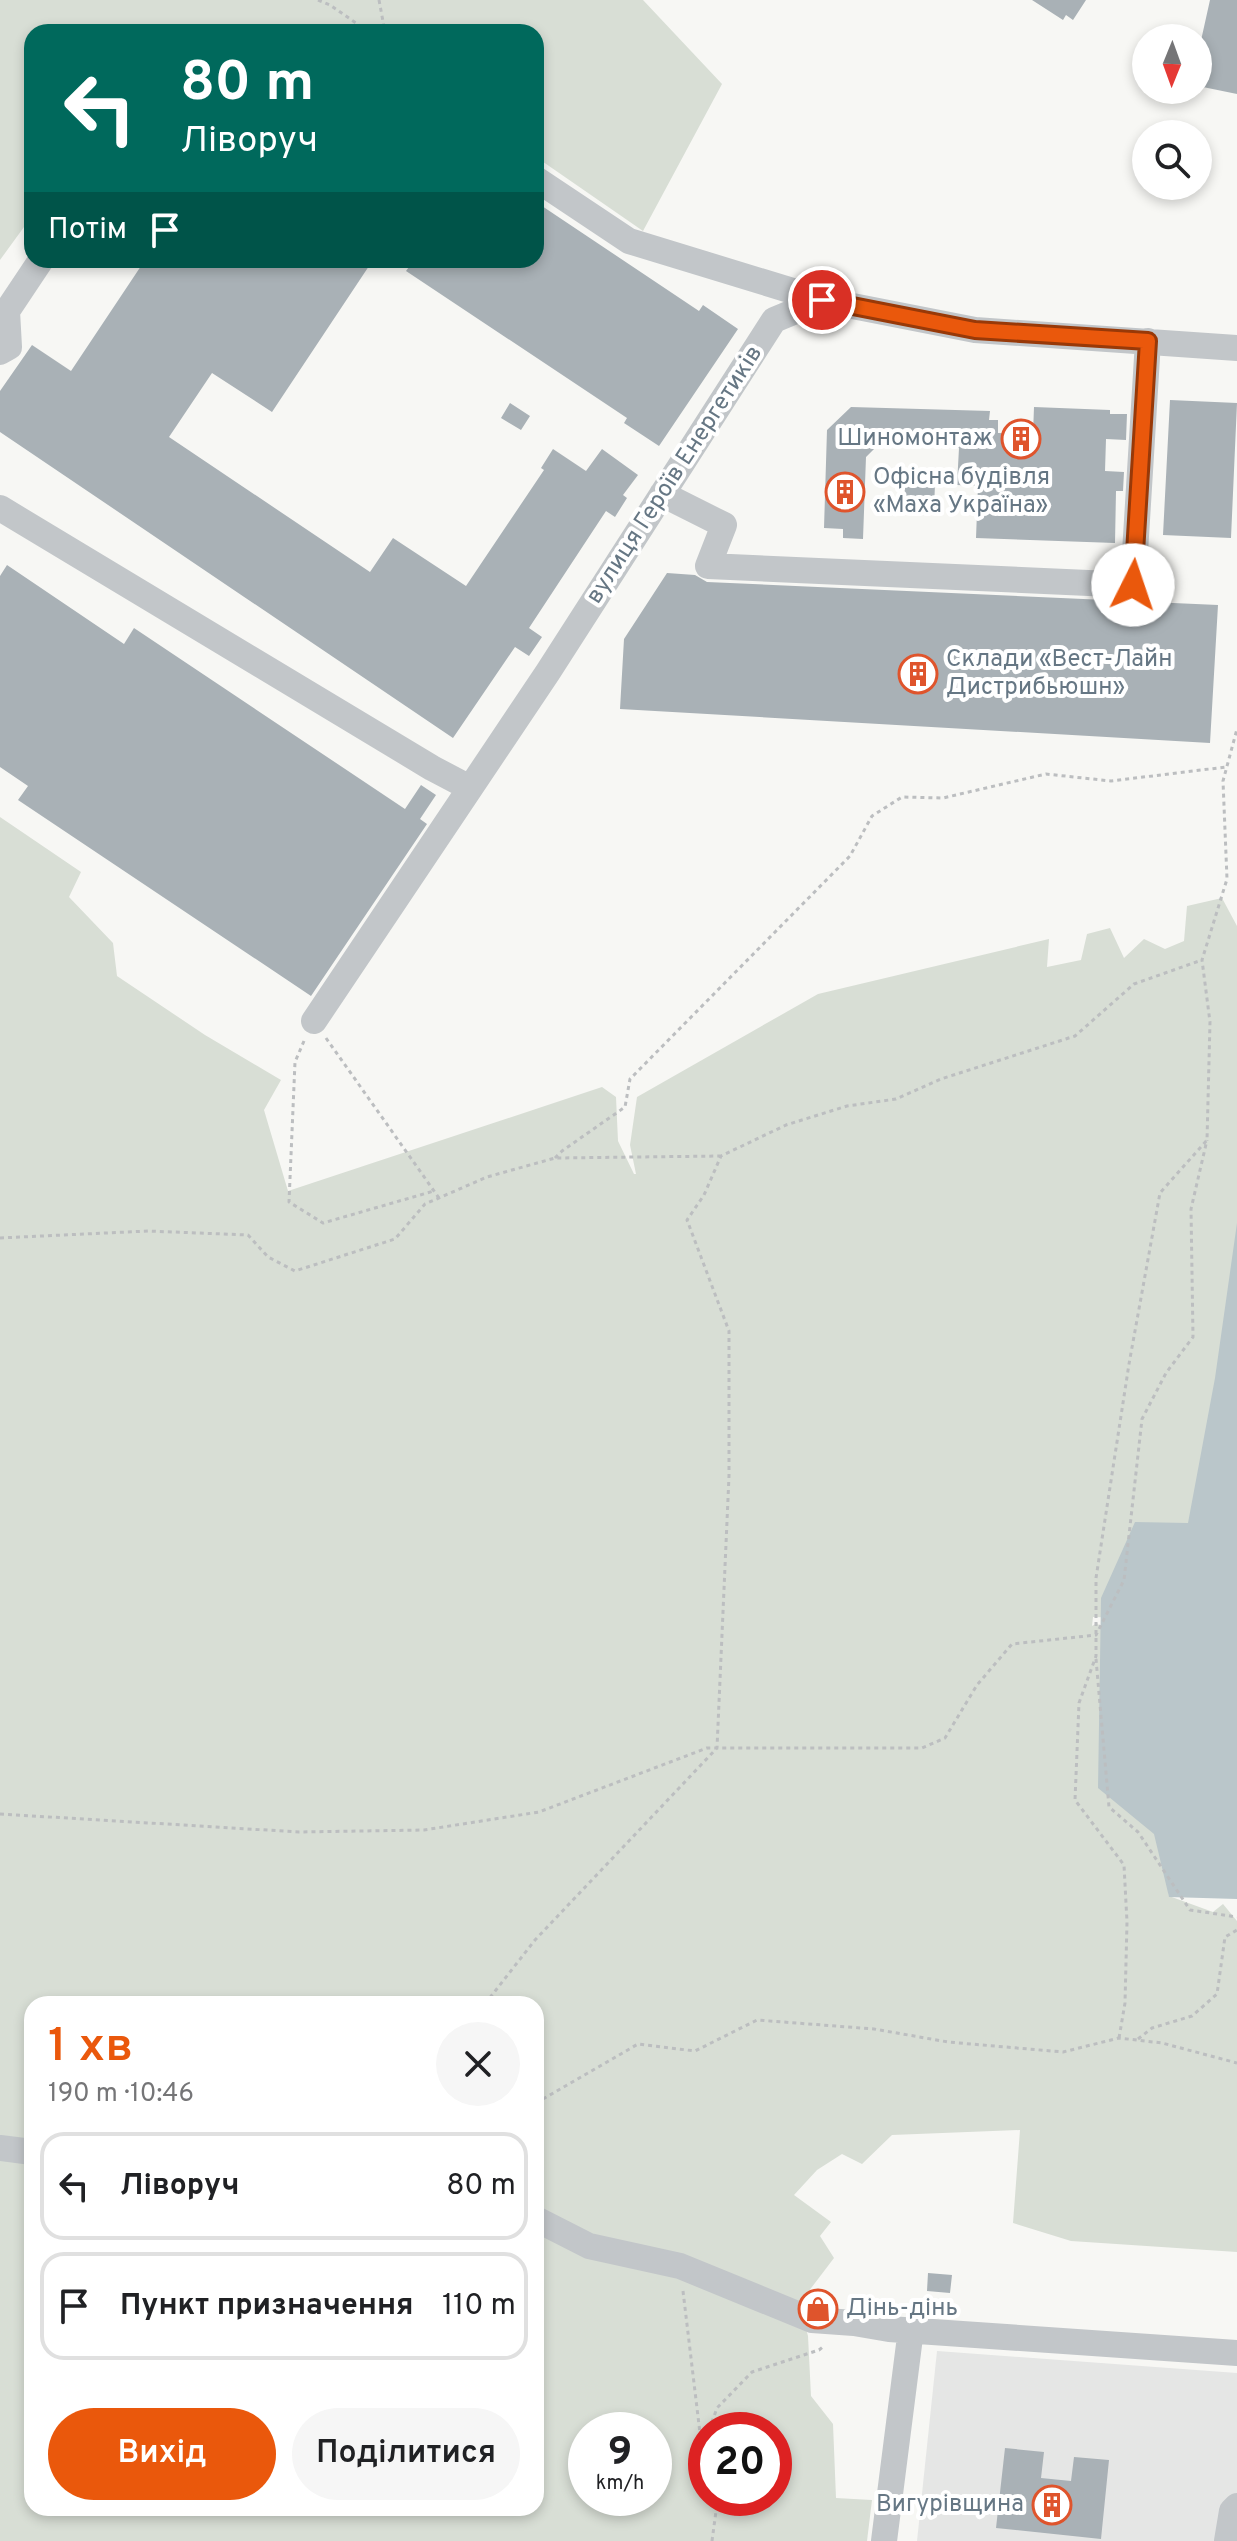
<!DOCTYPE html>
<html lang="uk">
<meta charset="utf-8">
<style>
body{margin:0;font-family:Overpass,sans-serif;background:#f6f6f6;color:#202124;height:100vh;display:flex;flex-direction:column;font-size:30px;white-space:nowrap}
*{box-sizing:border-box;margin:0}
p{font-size:26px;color:#757577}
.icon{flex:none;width:44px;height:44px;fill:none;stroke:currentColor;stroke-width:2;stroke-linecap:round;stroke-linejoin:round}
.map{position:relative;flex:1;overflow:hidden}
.side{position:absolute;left:24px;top:1996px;width:520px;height:520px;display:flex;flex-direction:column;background:#fff;border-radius:24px;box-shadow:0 4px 12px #0003}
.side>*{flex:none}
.guide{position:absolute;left:24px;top:24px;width:520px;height:244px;border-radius:24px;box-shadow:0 4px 12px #0003;background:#00695c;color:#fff;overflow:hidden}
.needle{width:52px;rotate:181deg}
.buttons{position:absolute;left:1132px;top:24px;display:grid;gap:16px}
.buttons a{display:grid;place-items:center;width:80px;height:80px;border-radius:50%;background:#fff;box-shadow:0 4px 12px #0003;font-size:40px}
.speed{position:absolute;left:568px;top:2412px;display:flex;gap:16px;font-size:40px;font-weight:700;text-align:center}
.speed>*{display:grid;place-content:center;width:104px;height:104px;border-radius:50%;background:#fff;box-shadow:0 4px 12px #0003;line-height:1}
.speed small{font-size:20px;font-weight:400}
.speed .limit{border:12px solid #d22;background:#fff;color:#111}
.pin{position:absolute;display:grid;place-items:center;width:68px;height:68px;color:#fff;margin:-34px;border:4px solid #fff;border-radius:50%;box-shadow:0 2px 8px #0007}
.me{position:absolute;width:88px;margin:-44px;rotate:4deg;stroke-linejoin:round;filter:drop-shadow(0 0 6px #0008)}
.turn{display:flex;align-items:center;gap:28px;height:168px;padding:0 24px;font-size:36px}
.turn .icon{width:104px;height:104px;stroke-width:2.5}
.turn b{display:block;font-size:56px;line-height:68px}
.then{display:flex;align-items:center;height:76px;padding:0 24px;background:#0003;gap:16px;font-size:30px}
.round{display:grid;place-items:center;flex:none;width:84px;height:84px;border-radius:42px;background:#f6f6f6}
.head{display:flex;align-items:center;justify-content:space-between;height:136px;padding:0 24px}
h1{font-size:48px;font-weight:600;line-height:60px;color:#ea580c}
.cta{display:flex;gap:16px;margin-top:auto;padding:16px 24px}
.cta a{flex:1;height:92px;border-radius:48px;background:#ea580c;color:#fff;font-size:32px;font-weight:600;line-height:92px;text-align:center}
.cta a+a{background:#f6f6f6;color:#202124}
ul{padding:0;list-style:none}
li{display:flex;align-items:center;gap:24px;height:108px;margin:0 16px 12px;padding:0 8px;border:4px solid #e0e0e0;border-radius:24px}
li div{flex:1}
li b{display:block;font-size:30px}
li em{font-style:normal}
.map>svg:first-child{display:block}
</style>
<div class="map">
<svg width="1237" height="2541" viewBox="0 0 1237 2541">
<rect width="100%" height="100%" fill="#f7f7f4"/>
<path fill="#e5e6e5" d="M 937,2351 L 1237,2373 L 1237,2541 L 917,2541 Z"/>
<path fill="#d8ded5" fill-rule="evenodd" d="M 0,0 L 643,0 L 722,84 L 643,231 L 536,157 L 536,32 L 32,32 L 32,216 L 0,260 Z
M 0,817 L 81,872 L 69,897 L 113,943 L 117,976 L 205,1035 L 281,1080 L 264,1110 L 288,1191 L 602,1087 L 616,1097 L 618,1141 L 634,1174 L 636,1174 L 630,1145 L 637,1097 L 818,994 L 1049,939 L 1047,967 L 1081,960 L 1087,934 L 1110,928 L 1124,958 L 1144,939 L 1165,949 L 1184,941 L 1187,906 L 1222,898 L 1237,926 L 1237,1347 L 1233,1483 L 1130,1618 L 1093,1617 L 1092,1626 L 1097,1623 L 1116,1643 L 1158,1826 L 1169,1896 L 1213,1912 L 1223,1904 L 1237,1921 L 1237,2252 L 1071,2241 L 1013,2223 L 1020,2130 L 892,2135 L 862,2164 L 842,2154 L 817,2170 L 794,2195 L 831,2222 L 820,2236 L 834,2258 L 799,2304 L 808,2336 L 811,2396 L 833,2424 L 836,2498 L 872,2500 L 867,2541 L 0,2541 ZM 32,2004 L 536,2004 L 536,2508 L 32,2508 ZM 586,2430 L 654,2430 L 654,2498 L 586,2498 ZM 706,2430 L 774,2430 L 774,2498 L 706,2498 Z"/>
<path fill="#bac6ca" d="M 1237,1223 L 1237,1899 L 1169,1897 L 1154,1834 L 1098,1788 L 1101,1598 L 1135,1522 L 1188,1523 L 1215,1378 Z"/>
<path fill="#a9b1b6" d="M 1032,0 L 1086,0 L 1073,20 L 1066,15 L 1063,20 Z
M 1210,0 L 1237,0 L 1237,94 L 1198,86 L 1198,54 Z
M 536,202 L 699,311 L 703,305 L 738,329 L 659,446 L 624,423 L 627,418 L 406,271 L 414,260 L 536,260 Z
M 145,260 L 373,260 L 272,412 L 212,373 L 169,437 L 370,572 L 393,538 L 466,586 L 544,470 L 541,468 L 553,449 L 586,471 L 602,449 L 638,475 L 623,495 L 627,498 L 615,517 L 606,511 L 529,628 L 542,637 L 529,656 L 515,647 L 453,738 L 0,432 L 0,391 L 32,345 L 71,371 Z
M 1170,400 L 1237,403 L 1231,538 L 1163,535 Z
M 510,403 L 530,416 L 521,430 L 501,418 Z
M 851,407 L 990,411 L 989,420 L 998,420 L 998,433 L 1033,434 L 1034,407 L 1110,410 L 1110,414 L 1127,414 L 1126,440 L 1106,439 L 1105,471 L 1124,472 L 1123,491 L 1116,491 L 1115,543 L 976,538 L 978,486 L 957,485 L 959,448 L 878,445 L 866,457 L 863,539 L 843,538 L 843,529 L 824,528 L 827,430 Z
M 905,483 L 935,484 L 934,509 L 904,508 Z
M 7,565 L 124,644 L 134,628 L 405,809 L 421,785 L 436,795 L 420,819 L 427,824 L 311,996 L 18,800 L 28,786 L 0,767 L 0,576 Z
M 667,573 L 695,575 L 707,582 L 1218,605 L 1210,743 L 620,709 L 624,639 Z
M 928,2273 L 952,2275 L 950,2293 L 927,2291 Z
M 1005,2448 L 1044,2452 L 1041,2478 L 1071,2481 L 1074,2457 L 1109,2460 L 1101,2539 L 996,2528 Z"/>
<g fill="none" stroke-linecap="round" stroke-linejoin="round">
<path stroke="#bcbec0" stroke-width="3" stroke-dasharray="4 4" stroke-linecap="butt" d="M 318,0 L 330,5 L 369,32
M 379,0 L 385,32
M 326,1038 L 439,1198
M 304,1041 L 295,1062 L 289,1202 L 323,1223 L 434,1191
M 555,1158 L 562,1151 L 625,1107 L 630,1079 L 850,856 L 872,816 L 902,797 L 943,798 L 1046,774 L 1111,781 L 1226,767
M 0,1238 L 148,1231 L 248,1235 L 268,1257 L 295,1271 L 395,1239 L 425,1204 L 487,1177 L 555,1158 L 721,1156
M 1096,1659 L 1109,1807 L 1138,1832 L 1190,1910 L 1237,1917
M 0,1814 L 299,1832 L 424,1830 L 539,1812 L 707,1748 L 922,1748 L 945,1738 L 977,1685 L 1012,1644 L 1096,1635 L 1124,1580 L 1142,1419 L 1166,1373 L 1193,1337 L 1191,1209 L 1207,1140
M 485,2004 L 535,1940 L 717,1748 L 729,1476 L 729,1331 L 687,1220 L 704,1195 L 721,1156 L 786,1125 L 847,1106 L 896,1099 L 941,1079 L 1075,1036 L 1134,984 L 1202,960
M 1119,2038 L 1125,2003 L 1127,1922 L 1124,1865 L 1075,1800 L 1079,1703 L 1096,1656 L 1096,1578 L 1129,1364 L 1160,1193 L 1207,1140 L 1210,1022 L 1202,960 L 1227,879 L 1223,781 L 1237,729
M 1138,2039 L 1152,2028 L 1192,2016 L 1217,1994 L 1225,1937 L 1237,1930
M 536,2103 L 638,2044 L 695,2051 L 757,2020 L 874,2029 L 948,2042 L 1063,2052 L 1119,2038 L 1162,2043 L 1237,2063
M 683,2291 L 702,2450
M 709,2430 L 717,2408 L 752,2372 L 819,2350 L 825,2345
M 706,2439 L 702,2450 L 706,2465
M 712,2541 L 717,2504 L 715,2498"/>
<path stroke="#c2c6c9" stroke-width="26" d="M 536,179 L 629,241 L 822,300
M 0,352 L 9,347 L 7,311 L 41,260
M 662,494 L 724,525 L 708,566 L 1133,585 L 1148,341
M 0,508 L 432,768 L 470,788
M 314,1021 L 548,672 L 774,320 L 822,300 L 975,330 L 1237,348
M 0,2148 L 32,2152
M 536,2219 L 589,2246 L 680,2266 L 812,2320 L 854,2323 L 889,2329 L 1237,2353
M 884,2541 L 911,2329
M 1227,2541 L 1232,2511 L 1237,2506"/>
</g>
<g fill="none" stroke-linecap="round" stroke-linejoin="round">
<defs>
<path id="route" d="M 822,300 L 975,330 L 1148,341 L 1133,585"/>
</defs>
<use href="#route" stroke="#983908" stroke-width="20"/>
<use href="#route" stroke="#ea580c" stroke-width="14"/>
</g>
<defs>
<symbol id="building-ring" viewBox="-11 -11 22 22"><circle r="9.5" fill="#fff" stroke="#df542c" stroke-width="1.5"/><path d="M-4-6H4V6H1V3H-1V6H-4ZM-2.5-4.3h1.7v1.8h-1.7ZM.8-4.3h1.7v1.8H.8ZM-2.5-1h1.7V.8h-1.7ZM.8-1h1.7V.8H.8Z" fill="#df542c"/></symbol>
<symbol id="shop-ring" viewBox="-11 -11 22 22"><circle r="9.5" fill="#fff" stroke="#df542c" stroke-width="1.5"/><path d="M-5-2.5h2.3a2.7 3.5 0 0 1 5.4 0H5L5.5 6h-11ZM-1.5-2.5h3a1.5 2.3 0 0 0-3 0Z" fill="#df542c"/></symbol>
</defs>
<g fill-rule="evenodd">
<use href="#building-ring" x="999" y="417" width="44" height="44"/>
<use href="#building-ring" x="823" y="470" width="44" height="44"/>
<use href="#building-ring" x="896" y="652" width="44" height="44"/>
<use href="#shop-ring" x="796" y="2287" width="44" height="44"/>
<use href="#building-ring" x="1030" y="2483" width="44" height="44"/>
</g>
<g text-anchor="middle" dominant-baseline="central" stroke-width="8" stroke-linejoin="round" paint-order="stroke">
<g font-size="24" fill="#667784" stroke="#fff" text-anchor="start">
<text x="993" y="439" text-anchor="end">Шиномонтаж</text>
<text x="873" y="478">Офісна будівля<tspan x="873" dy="28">«Маха Україна»</tspan></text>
<text x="946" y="660">Склади «Вест-Лайн<tspan x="946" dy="28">Дистрибьюшн»</tspan></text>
<text x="846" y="2309">Дінь-дінь</text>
<text x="1024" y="2505" text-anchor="end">Вигурівщина</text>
</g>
<g font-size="24" fill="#667784" stroke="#fff">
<text transform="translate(675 475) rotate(-57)">вулиця Героїв Енергетиків</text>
</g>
</g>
</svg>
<div class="buttons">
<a><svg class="needle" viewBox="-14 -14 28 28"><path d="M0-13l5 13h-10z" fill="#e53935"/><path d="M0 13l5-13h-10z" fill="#757577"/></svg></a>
<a><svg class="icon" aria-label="search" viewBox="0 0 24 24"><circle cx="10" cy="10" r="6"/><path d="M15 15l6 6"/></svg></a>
</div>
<div class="speed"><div>9<small>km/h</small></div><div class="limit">20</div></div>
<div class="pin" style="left:822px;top:300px;background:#d93025"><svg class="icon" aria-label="arrive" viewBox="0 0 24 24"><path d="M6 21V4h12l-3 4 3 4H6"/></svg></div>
<svg class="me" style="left:1133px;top:585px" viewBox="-20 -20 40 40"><circle r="19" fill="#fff"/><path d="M0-13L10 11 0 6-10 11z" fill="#ea580c"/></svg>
<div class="guide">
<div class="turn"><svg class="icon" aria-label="left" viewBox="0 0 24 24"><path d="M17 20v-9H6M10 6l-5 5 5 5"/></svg><div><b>80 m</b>Ліворуч</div></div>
<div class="then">Потім<svg class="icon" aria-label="arrive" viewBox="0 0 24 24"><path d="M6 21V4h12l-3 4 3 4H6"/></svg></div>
</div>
<section class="side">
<div class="head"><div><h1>1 хв</h1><p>190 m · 10:46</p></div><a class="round"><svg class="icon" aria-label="close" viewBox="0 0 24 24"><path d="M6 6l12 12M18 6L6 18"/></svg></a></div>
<ul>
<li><svg class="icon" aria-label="left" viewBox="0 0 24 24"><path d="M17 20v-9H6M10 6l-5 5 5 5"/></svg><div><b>Ліворуч</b></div><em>80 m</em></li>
<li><svg class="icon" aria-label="arrive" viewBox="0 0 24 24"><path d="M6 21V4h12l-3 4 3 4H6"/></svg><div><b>Пункт призначення</b></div><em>110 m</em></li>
</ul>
<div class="cta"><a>Вихід</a><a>Поділитися</a></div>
</section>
</div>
